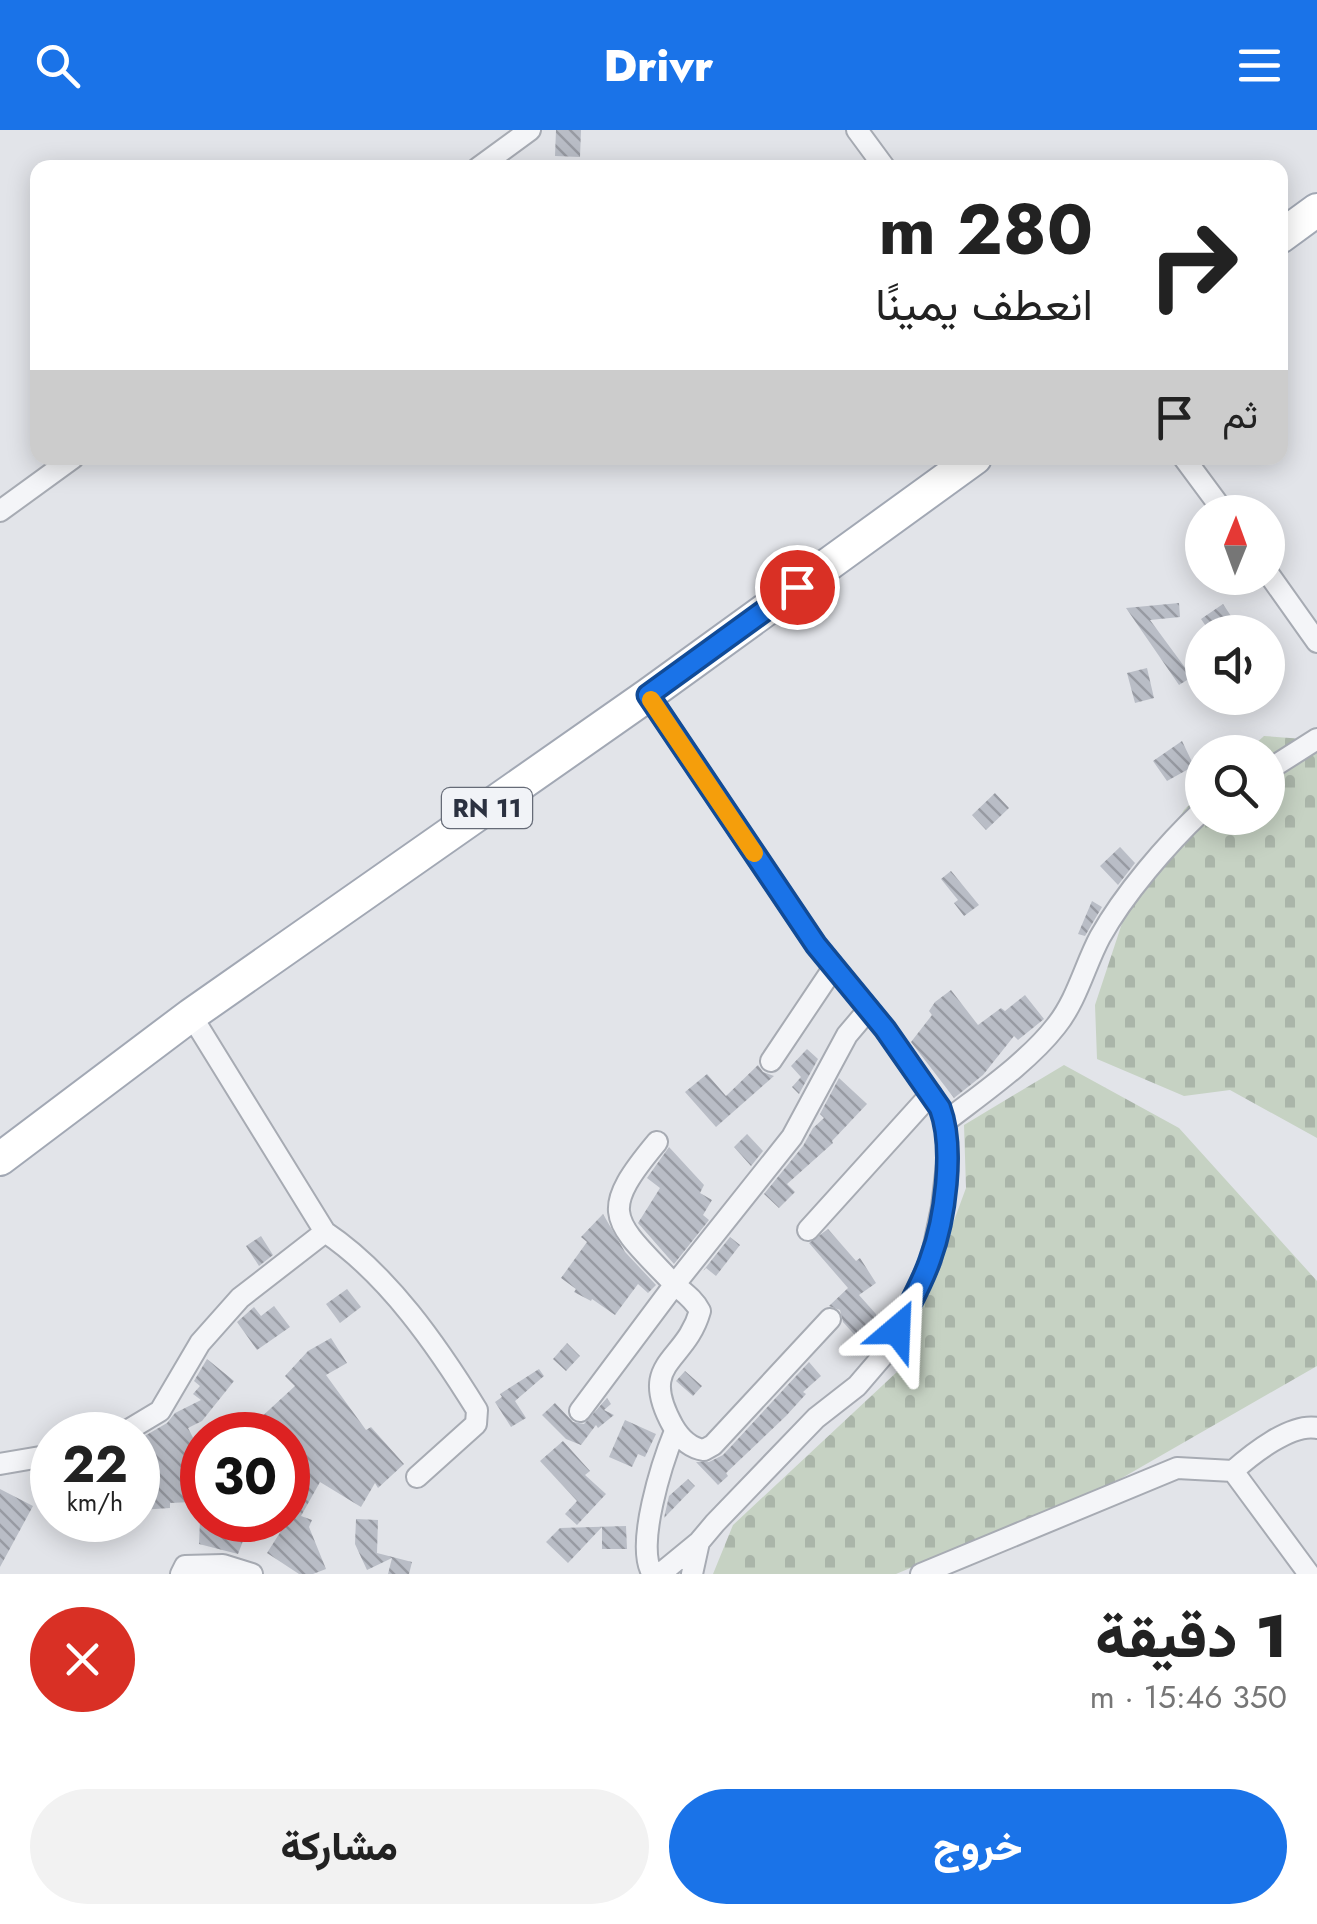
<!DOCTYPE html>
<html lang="ar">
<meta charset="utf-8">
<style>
body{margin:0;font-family:Jost,Vazirmatn,sans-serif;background:#f2f2f2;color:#222;direction:rtl;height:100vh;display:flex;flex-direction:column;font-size:38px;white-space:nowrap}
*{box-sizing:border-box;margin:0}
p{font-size:32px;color:#767676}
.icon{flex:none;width:55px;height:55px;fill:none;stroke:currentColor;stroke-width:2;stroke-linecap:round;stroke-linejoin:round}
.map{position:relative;height:1444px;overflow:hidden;direction:ltr}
.sheet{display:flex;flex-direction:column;background:#fff;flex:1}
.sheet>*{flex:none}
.hud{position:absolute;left:30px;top:30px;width:1258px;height:305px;border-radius:20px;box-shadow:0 5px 25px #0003;direction:rtl;background:#fff;color:#222;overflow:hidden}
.needle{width:65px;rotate:1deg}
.fabs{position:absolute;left:1185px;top:365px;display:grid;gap:20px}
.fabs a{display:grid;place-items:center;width:100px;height:100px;border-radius:50%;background:#fff;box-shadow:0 5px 25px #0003;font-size:50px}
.speed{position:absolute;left:30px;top:1282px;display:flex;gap:20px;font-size:50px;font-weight:700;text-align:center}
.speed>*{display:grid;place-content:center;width:130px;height:130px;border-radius:50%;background:#fff;box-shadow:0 5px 25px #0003;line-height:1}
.speed small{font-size:25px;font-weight:400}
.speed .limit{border:15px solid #d22;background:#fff;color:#111}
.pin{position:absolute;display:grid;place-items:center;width:85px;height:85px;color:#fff;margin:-42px;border:5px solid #fff;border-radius:50%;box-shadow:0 2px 10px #0007}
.me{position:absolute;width:110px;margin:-55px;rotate:26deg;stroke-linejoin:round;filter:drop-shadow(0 0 8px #0008)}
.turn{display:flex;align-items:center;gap:35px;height:210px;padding:0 30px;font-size:45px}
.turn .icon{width:130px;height:130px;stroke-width:2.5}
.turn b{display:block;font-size:70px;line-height:85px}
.then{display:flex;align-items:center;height:95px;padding:0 30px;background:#0003;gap:20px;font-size:38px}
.round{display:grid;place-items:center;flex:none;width:105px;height:105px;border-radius:52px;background:#f2f2f2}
.overview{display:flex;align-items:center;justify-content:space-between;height:170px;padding:0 30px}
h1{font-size:60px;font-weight:800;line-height:75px}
.button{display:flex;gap:20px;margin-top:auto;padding:20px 30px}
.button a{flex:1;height:115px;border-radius:60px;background:#1a73e8;color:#fff;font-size:40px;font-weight:800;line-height:115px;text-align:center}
.button a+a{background:#f2f2f2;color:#222}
header{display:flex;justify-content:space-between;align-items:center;height:130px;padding:0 30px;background:#1a73e8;color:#fff;font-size:45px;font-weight:800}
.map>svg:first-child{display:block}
</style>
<header><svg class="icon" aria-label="menu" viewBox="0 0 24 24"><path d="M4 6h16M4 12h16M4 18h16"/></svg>Drivr<svg class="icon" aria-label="search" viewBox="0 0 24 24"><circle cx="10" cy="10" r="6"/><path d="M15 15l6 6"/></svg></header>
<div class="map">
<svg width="1317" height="1444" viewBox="0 0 1317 1444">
<defs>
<pattern id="cemetery-stones" width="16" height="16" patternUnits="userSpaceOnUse" patternTransform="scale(2.5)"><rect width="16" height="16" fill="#c6d2c3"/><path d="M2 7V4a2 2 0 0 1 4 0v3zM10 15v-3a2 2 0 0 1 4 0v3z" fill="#aab5a9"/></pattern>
<pattern id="building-back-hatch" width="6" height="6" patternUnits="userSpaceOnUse" patternTransform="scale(2.5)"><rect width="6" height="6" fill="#b9bdc6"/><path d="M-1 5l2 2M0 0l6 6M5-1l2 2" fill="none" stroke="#979aa2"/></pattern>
</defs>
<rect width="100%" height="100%" fill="#e2e4e9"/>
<path fill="url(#cemetery-stones)" d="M 1264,606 L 1317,610 L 1317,1008 L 1230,960 L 1184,966 L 1097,929 L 1095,875 L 1129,772 L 1184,680 L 1202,663 L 1202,688 L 1268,688 L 1268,622 L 1246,622 Z
M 1064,935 L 1179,998 L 1317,1151 L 1317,1236 L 1115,1352 L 896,1444 L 713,1444 L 733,1395 L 899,1240 L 966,1058 L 964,995 Z"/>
<path fill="url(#building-back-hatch)" d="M 556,0 L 581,0 L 580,27 L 555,26 Z
M 1179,473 L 1180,487 L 1150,490 L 1192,547 L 1179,555 L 1126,478 Z
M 1223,474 L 1235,492 L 1219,502 L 1210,502 L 1201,489 Z
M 1147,538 L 1154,568 L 1135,573 L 1127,543 Z
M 1182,611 L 1194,636 L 1167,651 L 1153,631 Z
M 995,663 L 1009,678 L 986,700 L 972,685 Z
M 1120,717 L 1135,733 L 1118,755 L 1100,736 Z
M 951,741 L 979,775 L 964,786 L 954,773 L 958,770 L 941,749 Z
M 1092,771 L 1102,777 L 1085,806 L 1078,804 Z
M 951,860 L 978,895 L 1001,878 L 1005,881 L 1025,865 L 1044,889 L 1018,910 L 1014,906 L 983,945 L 954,968 L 911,912 L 932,885 L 929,881 L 935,872 Z
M 807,919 L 818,929 L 799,964 L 792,957 L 801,947 L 791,936 Z
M 758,935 L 763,942 L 774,946 L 716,997 L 685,962 L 707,944 L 726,966 Z
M 839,948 L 867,974 L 832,1011 L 833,1013 L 787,1054 L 795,1062 L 779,1078 L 764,1064 L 803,1016 L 813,998 L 824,988 L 820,984 Z
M 747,1004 L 763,1021 L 751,1036 L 734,1017 Z
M 669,1017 L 704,1055 L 700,1063 L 712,1070 L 703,1085 L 709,1090 L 674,1134 L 638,1093 L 660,1058 L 647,1048 Z
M 603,1084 L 625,1122 L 656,1155 L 648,1163 L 638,1154 L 615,1185 L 592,1169 L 591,1171 L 574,1162 L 576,1159 L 561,1148 L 587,1112 L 581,1107 Z
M 828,1099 L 856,1131 L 860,1128 L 876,1153 L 859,1165 L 883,1192 L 861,1212 L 843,1192 L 840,1180 L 829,1176 L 848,1158 L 809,1113 Z
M 261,1106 L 273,1125 L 259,1136 L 246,1116 Z
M 730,1107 L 740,1115 L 716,1146 L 706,1138 L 703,1141 Z
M 347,1159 L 361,1177 L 340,1193 L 326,1174 Z
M 274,1176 L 290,1197 L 257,1220 L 237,1192 L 254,1177 L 261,1186 Z
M 331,1208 L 347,1233 L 326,1245 L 366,1300 L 371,1297 L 404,1334 L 378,1358 L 375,1353 L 361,1377 L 320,1352 L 301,1386 L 312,1390 L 309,1397 L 326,1439 L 313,1444 L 299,1444 L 267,1423 L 288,1390 L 288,1305 L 244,1305 L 260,1295 L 257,1291 L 295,1256 L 285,1246 L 308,1221 Z
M 567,1213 L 580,1226 L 566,1241 L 553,1229 Z
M 207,1229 L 234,1251 L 202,1291 L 188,1298 L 202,1325 L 202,1352 L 191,1353 L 192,1372 L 170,1373 L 170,1378 L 140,1380 L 138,1333 L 151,1327 L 143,1307 L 167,1293 L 175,1283 L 201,1270 L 193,1264 L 200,1256 L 194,1251 Z
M 809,1232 L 821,1246 L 803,1262 L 806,1264 L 786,1286 L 726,1343 L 728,1346 L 718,1355 L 696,1332 L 709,1332 L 723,1325 Z
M 539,1239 L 544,1246 L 515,1271 L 526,1288 L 511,1297 L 495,1272 L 502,1267 L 500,1264 Z
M 685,1241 L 702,1256 L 693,1266 L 676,1251 Z
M 607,1268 L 611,1274 L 604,1280 L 614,1285 L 598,1298 L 596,1295 L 581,1315 L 566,1309 L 542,1285 L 555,1273 L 573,1292 L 584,1294 Z
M 625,1290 L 656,1304 L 645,1327 L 638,1324 L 632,1337 L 609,1327 Z
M 563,1311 L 590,1341 L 585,1345 L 606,1364 L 577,1395 L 565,1384 L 577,1371 L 540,1331 Z
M 688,1349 L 695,1356 L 664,1388 L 669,1366 Z
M 0,1359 L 33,1376 L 0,1437 Z
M 356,1389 L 378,1390 L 377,1423 L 412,1432 L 409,1444 L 388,1444 L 392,1428 L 367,1440 L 355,1414 Z
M 200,1390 L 251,1390 L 238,1424 L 199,1414 Z
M 626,1396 L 627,1419 L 602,1419 L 602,1397 L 568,1433 L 546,1412 L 560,1398 Z"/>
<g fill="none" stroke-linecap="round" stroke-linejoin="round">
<defs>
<path id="minor" d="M 857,0 L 885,38
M 478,38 L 530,0
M 1184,328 L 1224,382
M 0,381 L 73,328
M 1268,443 L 1317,512
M 648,565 L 816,815 L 885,899 L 940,978 L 945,992 L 948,1026 L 942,1077 L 931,1130 L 887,1221 L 857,1256 L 816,1288 L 715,1393 L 699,1412 L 692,1444
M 1268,640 L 1317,609
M 771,931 L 834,837
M 945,992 C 981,964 1028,932 1056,896 C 1077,870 1085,835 1100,807 C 1124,764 1167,714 1202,681
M 657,1012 C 597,1084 612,1089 673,1153 C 683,1162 694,1169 700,1181 C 685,1234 637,1231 673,1296 C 680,1308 690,1318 704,1320 L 713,1315 L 830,1189
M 808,1100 L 931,964
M 325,1102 C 388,1144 438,1217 477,1280 L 476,1294 L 417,1347
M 580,1281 L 675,1154 L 792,1007 L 847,905 L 869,879
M 120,1305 L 160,1281 L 200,1213 L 240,1168 L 325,1102 L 191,885
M 0,1334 L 52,1325
M 1233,1341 C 1252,1324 1291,1293 1317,1298
M 181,1444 L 185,1436 L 223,1435 L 252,1444
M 653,1444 C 634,1418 663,1330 675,1301
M 660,1444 L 699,1412
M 921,1444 L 1177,1338 L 1233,1341 L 1309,1444"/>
<path id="primary" d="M 1280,107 L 1317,80
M 0,1029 L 191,885 L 648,565 L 975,328"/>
</defs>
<use href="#minor" stroke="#a7abb3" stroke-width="24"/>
<use href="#primary" stroke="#a2a8b4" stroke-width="36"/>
<use href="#minor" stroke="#f4f5f8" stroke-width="20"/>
<use href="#primary" stroke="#fff" stroke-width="32"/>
</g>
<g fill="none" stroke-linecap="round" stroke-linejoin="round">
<defs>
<path id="route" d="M 797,457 L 648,565 L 816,815 L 885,899 L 940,978 C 955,1018 945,1090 930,1130 C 922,1154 908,1177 897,1200"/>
</defs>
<use href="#route" stroke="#114b97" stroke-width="25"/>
<use href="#route" stroke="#1a73e8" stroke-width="18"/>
<path stroke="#f59e0b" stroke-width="18" d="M 651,570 L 754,723"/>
</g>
<g text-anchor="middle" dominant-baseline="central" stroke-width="8" stroke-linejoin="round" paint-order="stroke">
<rect fill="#f1f3f7" stroke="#666b77" stroke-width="2.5" x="442" y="658" width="90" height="40" rx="8"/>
<g font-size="25" font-weight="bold" fill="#2b3140">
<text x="487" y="678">RN 11</text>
</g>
</g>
</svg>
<div class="fabs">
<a><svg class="needle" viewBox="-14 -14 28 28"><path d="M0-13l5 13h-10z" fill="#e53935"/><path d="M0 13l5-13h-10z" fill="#767676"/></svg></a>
<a><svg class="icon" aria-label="sound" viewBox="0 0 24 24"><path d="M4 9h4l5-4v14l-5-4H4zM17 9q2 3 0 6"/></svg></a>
<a><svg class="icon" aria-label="search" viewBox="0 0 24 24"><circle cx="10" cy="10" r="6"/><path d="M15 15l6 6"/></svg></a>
</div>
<div class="speed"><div>22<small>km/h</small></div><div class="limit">30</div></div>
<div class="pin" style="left:797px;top:457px;background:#d93025"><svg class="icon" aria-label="arrive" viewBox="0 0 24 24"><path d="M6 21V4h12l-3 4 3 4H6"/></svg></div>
<svg class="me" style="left:897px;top:1200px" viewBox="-20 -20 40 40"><path d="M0-17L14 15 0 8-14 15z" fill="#1a73e8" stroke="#fff" stroke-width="4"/></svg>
<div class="hud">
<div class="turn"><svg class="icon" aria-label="right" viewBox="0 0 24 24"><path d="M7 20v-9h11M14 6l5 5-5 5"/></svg><div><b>280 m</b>انعطف يمينًا</div></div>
<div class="then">ثم<svg class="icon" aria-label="arrive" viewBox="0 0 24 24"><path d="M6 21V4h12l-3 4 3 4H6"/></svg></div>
</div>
</div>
<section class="sheet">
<div class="overview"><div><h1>1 دقيقة</h1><p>350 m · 15:46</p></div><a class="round" style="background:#d93025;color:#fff"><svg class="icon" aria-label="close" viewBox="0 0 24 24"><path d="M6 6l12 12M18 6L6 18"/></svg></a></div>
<div class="button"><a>خروج</a><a>مشاركة</a></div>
</section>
